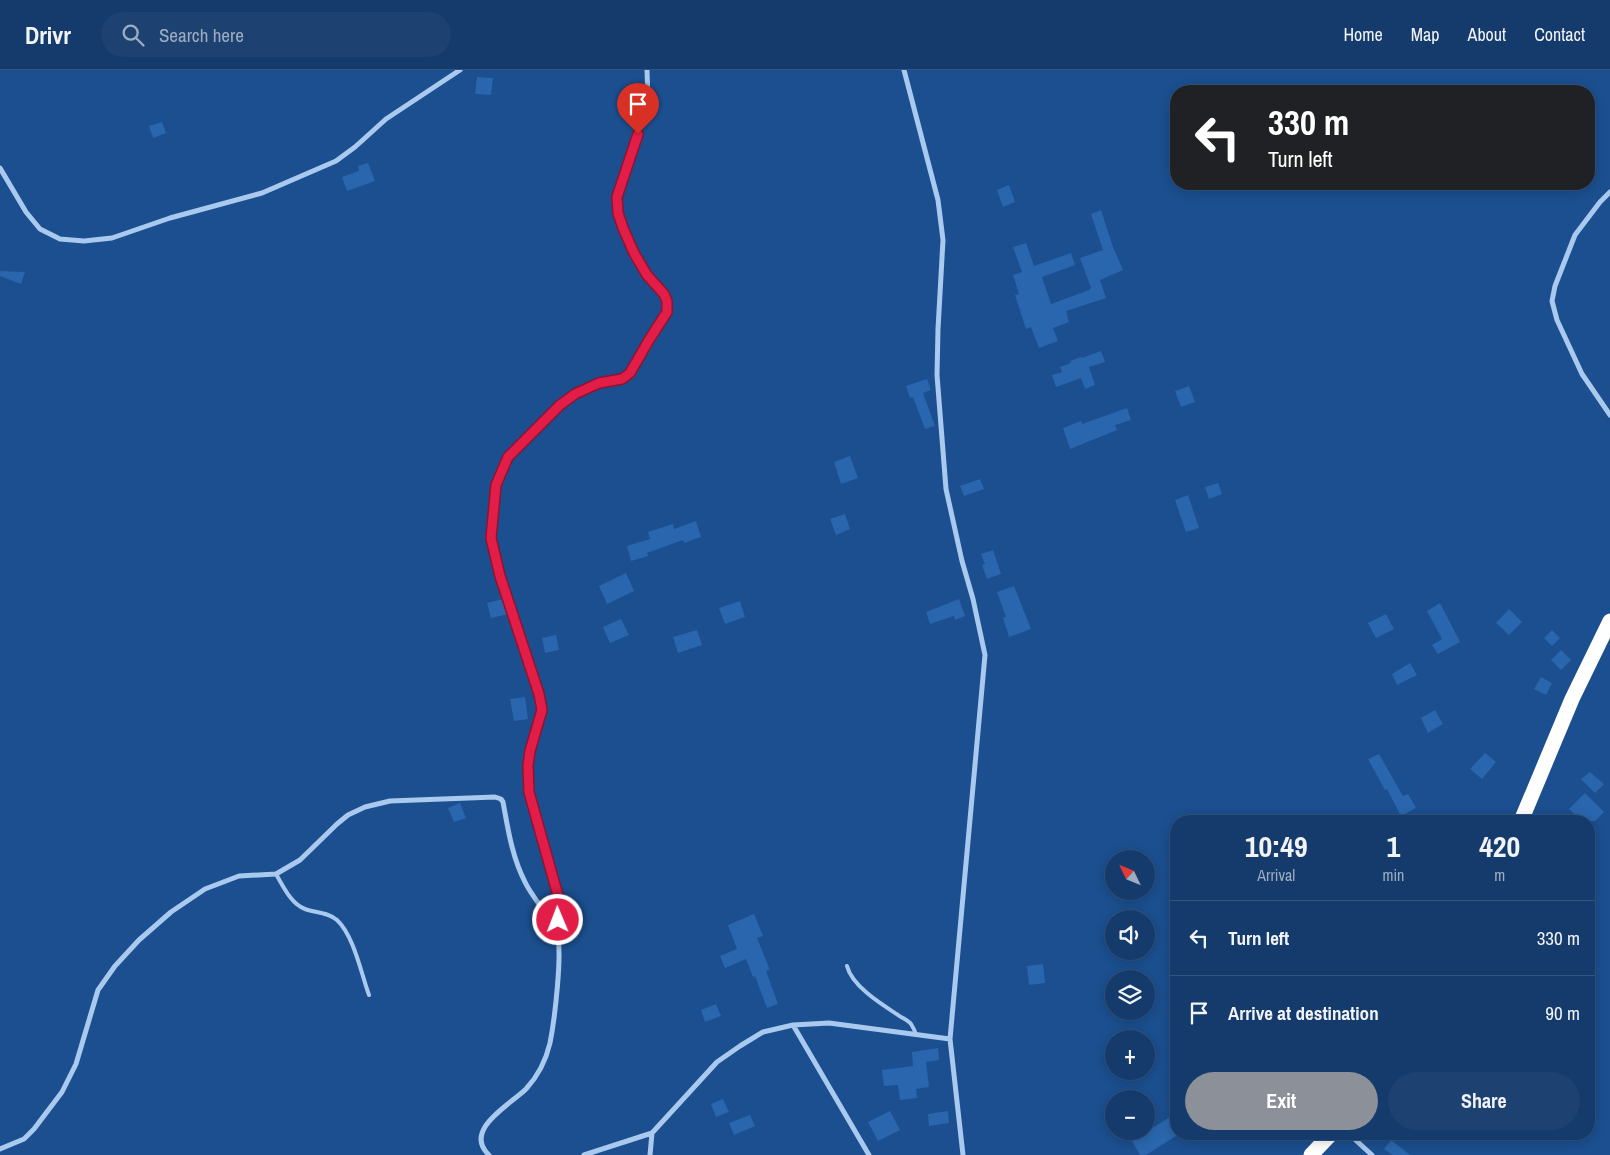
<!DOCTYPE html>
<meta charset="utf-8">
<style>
body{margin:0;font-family:"Archivo Narrow",sans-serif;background:#1d4271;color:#f1f3f6;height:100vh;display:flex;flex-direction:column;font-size:19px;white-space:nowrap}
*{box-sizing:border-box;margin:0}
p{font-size:16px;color:#9dadc1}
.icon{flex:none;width:28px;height:28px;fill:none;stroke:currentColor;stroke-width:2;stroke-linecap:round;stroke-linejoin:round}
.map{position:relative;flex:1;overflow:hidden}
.side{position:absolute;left:1170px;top:745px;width:425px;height:325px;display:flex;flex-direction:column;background:#143b6b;border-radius:20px;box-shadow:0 2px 12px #0003,0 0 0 1px #33557e}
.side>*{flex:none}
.top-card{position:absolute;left:1170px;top:15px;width:425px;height:105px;border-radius:20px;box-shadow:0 2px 12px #0003,0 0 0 1px #33557e;background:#202124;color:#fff;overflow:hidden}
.needle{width:32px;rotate:313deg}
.fabs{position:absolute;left:1105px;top:780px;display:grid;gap:10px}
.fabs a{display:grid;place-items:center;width:50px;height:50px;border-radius:50%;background:#143b6b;box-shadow:0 2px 12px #0003,0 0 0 1px #33557e;font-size:25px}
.pin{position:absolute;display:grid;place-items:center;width:42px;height:42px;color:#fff;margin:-51px -21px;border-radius:50% 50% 50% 0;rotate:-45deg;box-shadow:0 0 5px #0007}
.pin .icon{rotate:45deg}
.me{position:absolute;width:55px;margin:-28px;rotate:359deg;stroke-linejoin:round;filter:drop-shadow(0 0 4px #0008)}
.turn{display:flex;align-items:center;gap:18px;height:105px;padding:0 15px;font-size:22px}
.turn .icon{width:65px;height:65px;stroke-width:2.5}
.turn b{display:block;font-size:35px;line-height:42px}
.eta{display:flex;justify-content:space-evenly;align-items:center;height:85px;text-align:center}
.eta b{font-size:30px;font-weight:700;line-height:35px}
.button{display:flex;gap:10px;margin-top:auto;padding:10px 15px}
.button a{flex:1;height:58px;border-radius:30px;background:#8c9099;color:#fff;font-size:20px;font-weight:700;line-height:58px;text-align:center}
.button a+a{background:#1d4271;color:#f1f3f6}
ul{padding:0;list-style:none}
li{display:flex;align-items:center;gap:15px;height:75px;padding:0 15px;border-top:1px solid #33557e}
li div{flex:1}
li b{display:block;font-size:19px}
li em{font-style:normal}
header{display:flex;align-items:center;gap:30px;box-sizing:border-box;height:70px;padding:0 25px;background:#143b6b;border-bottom:1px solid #33557e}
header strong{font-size:24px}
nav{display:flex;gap:28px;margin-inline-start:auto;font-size:18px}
.search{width:350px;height:45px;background:#1d4271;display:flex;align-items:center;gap:12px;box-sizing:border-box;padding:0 18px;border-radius:28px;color:#9dadc1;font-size:19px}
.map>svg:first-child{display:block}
</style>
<header>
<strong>Drivr</strong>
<div class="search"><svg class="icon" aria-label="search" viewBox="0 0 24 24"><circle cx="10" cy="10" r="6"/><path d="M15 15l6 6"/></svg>Search here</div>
<nav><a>Home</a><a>Map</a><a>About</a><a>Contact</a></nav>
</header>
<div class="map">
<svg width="1610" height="1085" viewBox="0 0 1610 1085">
<rect width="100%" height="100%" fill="#1b4f8f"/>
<path fill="#2a66ad" d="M 477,7 L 493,8 L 491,25 L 475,24 Z
M 162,52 L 166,63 L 153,68 L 149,56 Z
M 368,93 L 375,111 L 347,121 L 342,107 L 359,101 L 358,96 Z
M 1009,115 L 1015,132 L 1003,137 L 997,120 Z
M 1101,140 L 1113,177 L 1123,200 L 1100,210 L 1106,228 L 1066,241 L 1069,252 L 1053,258 L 1058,271 L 1039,278 L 1031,257 L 1026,259 L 1015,225 L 1019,224 L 1013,205 L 1022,202 L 1013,177 L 1026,173 L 1034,196 L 1071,183 L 1075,195 L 1042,207 L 1051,234 L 1089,220 L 1091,218 L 1080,188 L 1103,180 L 1091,144 Z
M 0,201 L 25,202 L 21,214 L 0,206 Z
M 1101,281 L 1105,292 L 1089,297 L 1095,315 L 1085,319 L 1081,308 L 1056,317 L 1052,305 L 1062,302 L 1060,297 L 1071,293 L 1070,291 L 1081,287 L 1082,288 Z
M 927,309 L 931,320 L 923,323 L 935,356 L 925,359 L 913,327 L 910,328 L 906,316 Z
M 1189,316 L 1195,332 L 1181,337 L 1175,321 Z
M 1127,338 L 1131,350 L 1115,355 L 1117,360 L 1070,379 L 1063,358 L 1081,351 L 1082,354 Z
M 850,386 L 858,408 L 841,414 L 834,392 Z
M 980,409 L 984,419 L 964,426 L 960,416 Z
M 1218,413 L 1222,424 L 1209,429 L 1205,417 Z
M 1188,425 L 1199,458 L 1186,462 L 1175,430 Z
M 845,444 L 850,459 L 836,465 L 830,449 Z
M 696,451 L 701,467 L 684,473 L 683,470 L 647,483 L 648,486 L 631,491 L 627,476 L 650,469 L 648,462 L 673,454 L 674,459 Z
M 993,480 L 1001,504 L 987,509 L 982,495 L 985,494 L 981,484 Z
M 626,503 L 634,521 L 607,534 L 599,516 Z
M 1014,516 L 1031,559 L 1009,567 L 1003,548 L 1006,547 L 997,522 Z
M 503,529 L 508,544 L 491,548 L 487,533 Z
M 959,529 L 965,546 L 955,550 L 954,546 L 930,554 L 926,542 Z
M 740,531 L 745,547 L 725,554 L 719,538 Z
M 1440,533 L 1460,572 L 1438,584 L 1432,575 L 1442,569 L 1427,541 Z
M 1509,539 L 1522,552 L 1509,565 L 1496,553 Z
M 1386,544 L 1394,559 L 1376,568 L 1368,553 Z
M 621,549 L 629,565 L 610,573 L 603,557 Z
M 697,560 L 702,575 L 678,583 L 673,567 Z
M 1552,560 L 1560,568 L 1552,576 L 1544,568 Z
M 556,565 L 559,580 L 545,583 L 542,568 Z
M 1561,580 L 1571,590 L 1561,600 L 1551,590 Z
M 1410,593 L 1417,605 L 1397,615 L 1392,604 Z
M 1541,607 L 1552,613 L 1546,625 L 1534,619 Z
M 525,627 L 528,649 L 514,651 L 510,629 Z
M 1435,640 L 1443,654 L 1428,663 L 1421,648 Z
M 1485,683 L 1496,692 L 1482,709 L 1470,699 Z
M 1379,684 L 1403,726 L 1408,724 L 1416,738 L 1401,746 L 1387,719 L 1385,720 L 1368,689 Z
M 1590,702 L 1604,714 L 1595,723 L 1581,709 Z
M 1585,723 L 1604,742 L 1595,751 L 1582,751 L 1569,739 Z
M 460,733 L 466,748 L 454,752 L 448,738 Z
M 754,844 L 763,866 L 757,868 L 770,900 L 766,901 L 778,934 L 767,938 L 755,906 L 753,907 L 746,889 L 725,898 L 720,886 L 737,879 L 728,855 Z
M 1043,894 L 1045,913 L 1029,915 L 1027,896 Z
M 716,934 L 721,946 L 705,952 L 701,940 Z
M 938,978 L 939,990 L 926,992 L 929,1017 L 916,1019 L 917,1028 L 900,1030 L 898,1015 L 884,1016 L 882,1000 L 913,996 L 912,982 Z
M 723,1029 L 729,1042 L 716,1047 L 711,1034 Z
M 890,1041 L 900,1060 L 878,1071 L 868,1052 Z
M 948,1041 L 949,1053 L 929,1056 L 928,1044 Z
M 1176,1043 L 1176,1066 L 1146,1085 L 1140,1085 L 1132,1071 Z
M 750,1045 L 755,1056 L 734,1065 L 729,1053 Z
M 1391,1070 L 1410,1085 L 1393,1085 L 1384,1079 Z"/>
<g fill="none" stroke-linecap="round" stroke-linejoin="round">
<path stroke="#a9c9ee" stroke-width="4" d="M 276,804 C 283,816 291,834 305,839 C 316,843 328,842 337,850 C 354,866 361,903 369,925
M 847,896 C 852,916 881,934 898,945 C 902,948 908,950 911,954 C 913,957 915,961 916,965"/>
<path stroke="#a9c9ee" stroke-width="5" d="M 904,0 L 938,130 L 943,170 L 938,259 L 937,305 L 946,419 L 962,491 L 973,529 L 985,585 L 950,969 L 963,1085
M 0,98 L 26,142 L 40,159 L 60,169 L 84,171 L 112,168 L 170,148 L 262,123 L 336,91 L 355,77 L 386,49 L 460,0
M 1610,122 L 1600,132 L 1575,165 L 1555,216 L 1552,231 L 1557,250 L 1582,304 L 1610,345
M 557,861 L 559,838 L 557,822 L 529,722 L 528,695 L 529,681 L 542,639 L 539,624 L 500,506 L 491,468 L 496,415 L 509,387 L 560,335 L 575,324 L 599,313 L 623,309 L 630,303 L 649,270 L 667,242 L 667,231 L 664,223 L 647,205 L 634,183 L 623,158 L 618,143 L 617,127 L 648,30 L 647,0
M 793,955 L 869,1085
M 1349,1064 L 1372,1085
M 0,1079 L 24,1069 L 34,1059 L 62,1022 L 76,994 L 98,920 L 115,896 L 139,870 L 171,842 L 205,819 L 239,806 L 276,804 L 300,790 L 337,754 L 348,745 L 365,737 L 390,731 L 495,727 L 501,729 L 503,732 C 508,759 512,787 525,812 C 533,829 548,843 556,860 C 564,877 554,953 550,973 C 546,990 538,1006 526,1019 C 511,1034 462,1060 489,1085
M 584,1085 L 652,1063 L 717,992 L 740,976 L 763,962 L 793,955 L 829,953 L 950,969
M 650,1085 L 652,1063"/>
<path stroke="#fff" stroke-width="15" d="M 1521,751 L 1572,629 L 1610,551
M 1311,1085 L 1331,1064"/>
</g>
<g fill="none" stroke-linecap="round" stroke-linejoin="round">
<defs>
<path id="route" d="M 558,850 L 560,838 L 557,822 L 529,722 L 528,695 L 530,681 L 542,640 L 539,624 L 500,506 L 491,468 L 496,415 L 508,387 L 560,335 L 575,324 L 599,313 L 622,309 L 630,303 L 649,270 L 667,242 L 667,231 L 664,224 L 647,205 L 634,183 L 623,158 L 618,143 L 617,127 L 638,64"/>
</defs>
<use href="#route" stroke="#92132f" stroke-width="12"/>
<use href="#route" stroke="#e11d48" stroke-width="9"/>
</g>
</svg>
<div class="fabs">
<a><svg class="needle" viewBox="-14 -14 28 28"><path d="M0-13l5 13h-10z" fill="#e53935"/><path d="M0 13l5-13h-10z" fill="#9dadc1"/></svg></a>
<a><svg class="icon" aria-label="sound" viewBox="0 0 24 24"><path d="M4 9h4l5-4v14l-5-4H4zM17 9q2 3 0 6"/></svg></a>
<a><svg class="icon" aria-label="layers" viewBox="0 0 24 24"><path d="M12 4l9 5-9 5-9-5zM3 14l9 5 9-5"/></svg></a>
<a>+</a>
<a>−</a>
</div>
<div class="pin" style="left:638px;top:64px;background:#d93025"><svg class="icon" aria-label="arrive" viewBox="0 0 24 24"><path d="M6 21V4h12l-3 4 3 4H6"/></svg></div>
<svg class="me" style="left:558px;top:850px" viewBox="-20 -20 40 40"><circle r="17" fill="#e11d48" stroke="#fff" stroke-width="3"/><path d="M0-11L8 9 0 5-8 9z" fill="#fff"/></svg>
<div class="top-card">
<div class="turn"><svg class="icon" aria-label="left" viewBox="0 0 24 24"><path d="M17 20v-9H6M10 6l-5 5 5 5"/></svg><div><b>330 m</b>Turn left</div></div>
</div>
<section class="side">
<div class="eta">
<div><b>10:49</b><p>Arrival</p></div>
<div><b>1</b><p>min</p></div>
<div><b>420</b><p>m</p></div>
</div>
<ul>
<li><svg class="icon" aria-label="left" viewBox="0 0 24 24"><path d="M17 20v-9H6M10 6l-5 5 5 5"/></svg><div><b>Turn left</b></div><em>330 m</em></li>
<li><svg class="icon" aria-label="arrive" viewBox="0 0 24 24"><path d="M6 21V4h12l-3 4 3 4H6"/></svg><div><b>Arrive at destination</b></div><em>90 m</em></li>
</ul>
<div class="button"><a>Exit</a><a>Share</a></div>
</section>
</div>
